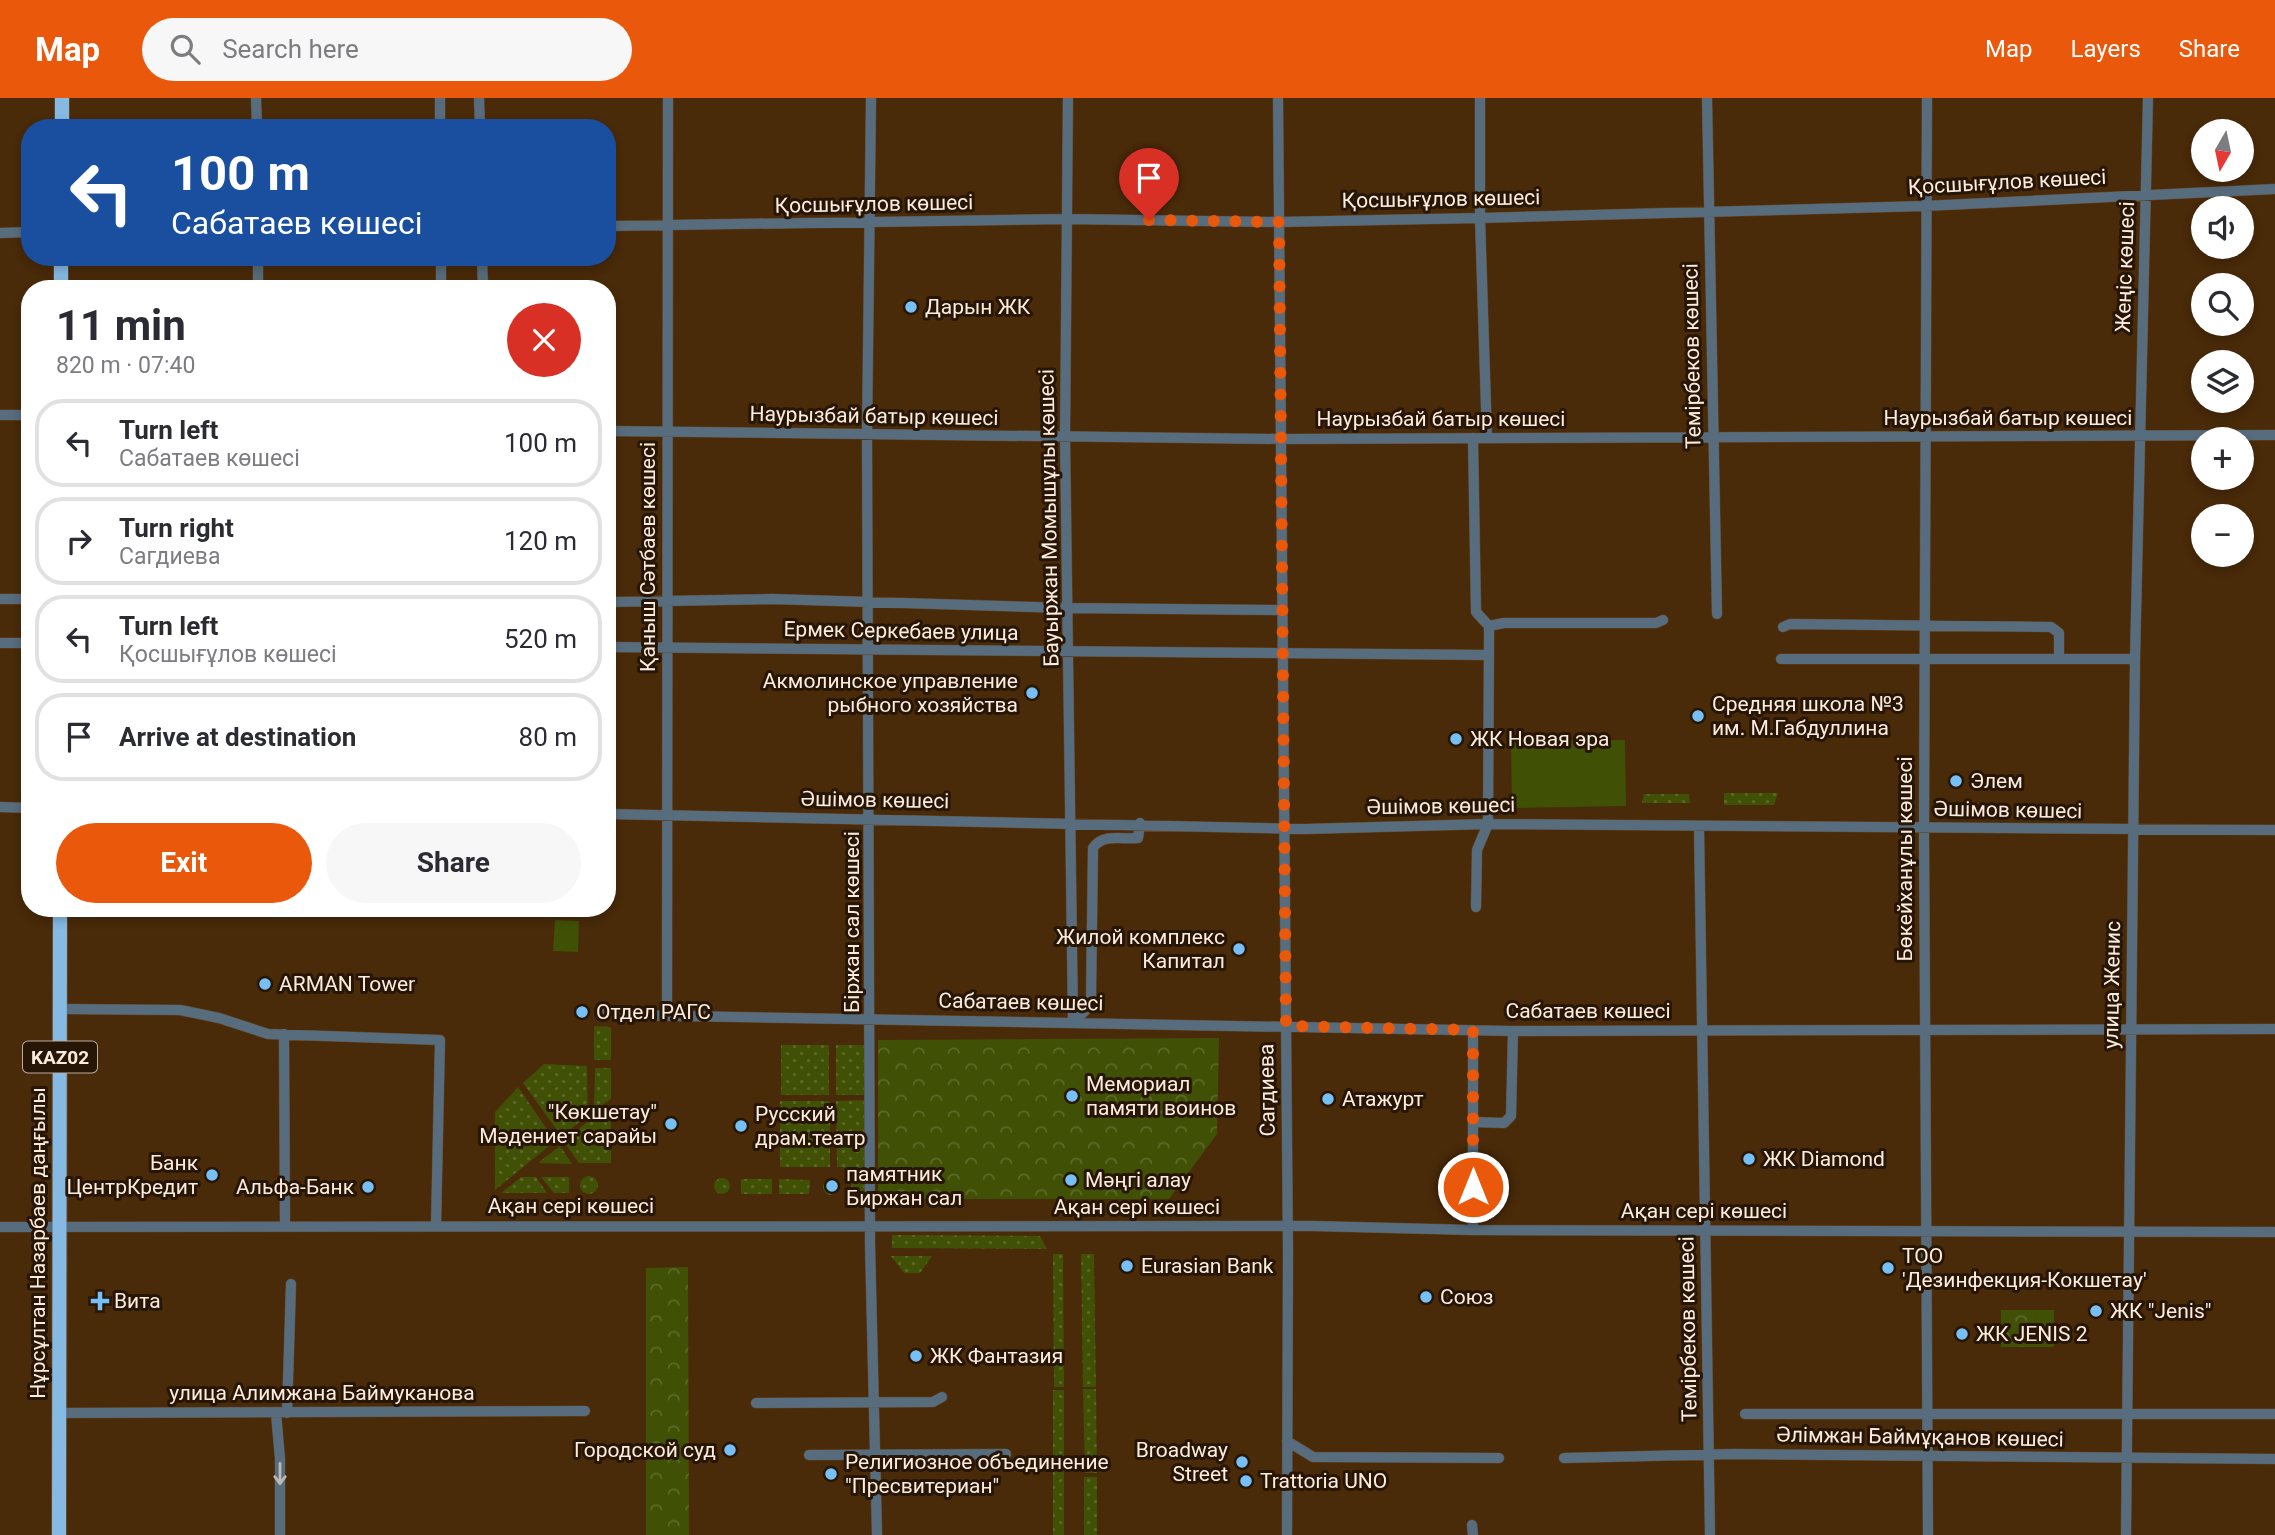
<!DOCTYPE html>
<meta charset="utf-8">
<style>
body{margin:0;font-family:Roboto,sans-serif;background:#f7f7f7;color:#2b2b33;height:100vh;display:flex;flex-direction:column;font-size:26px;white-space:nowrap}
*{box-sizing:border-box;margin:0}
p{font-size:23px;color:#7c7c81}
.icon{flex:none;width:38px;height:38px;fill:none;stroke:currentColor;stroke-width:2;stroke-linecap:round;stroke-linejoin:round}
.map{position:relative;flex:1;overflow:hidden}
.side{position:absolute;left:21px;top:182px;width:595px;height:637px;display:flex;flex-direction:column;background:#fff;border-radius:28px;box-shadow:0 4px 10px #0003}
.side>*{flex:none}
.hud{position:absolute;left:21px;top:21px;width:595px;height:147px;border-radius:28px;box-shadow:0 4px 10px #0003;background:#1a4fa0;color:#fff;overflow:hidden}
.needle{width:46px;rotate:189deg}
.controls{position:absolute;left:2191px;top:21px;display:grid;gap:14px}
.controls a{display:grid;place-items:center;width:63px;height:63px;border-radius:50%;background:#fff;box-shadow:0 4px 10px #0003;font-size:35px}
.pin{position:absolute;display:grid;place-items:center;width:60px;height:60px;color:#fff;margin:-72px -30px;border-radius:50% 50% 50% 0;rotate:-45deg;box-shadow:0 0 7px #0007}
.pin .icon{rotate:45deg}
.me{position:absolute;width:77px;margin:-38px;rotate:0deg;stroke-linejoin:round;filter:drop-shadow(0 0 5px #0008)}
.turn{display:flex;align-items:center;gap:24px;height:147px;padding:0 35px;font-size:32px}
.turn .icon{width:91px;height:91px;stroke-width:2.5}
.turn b{display:block;font-size:49px;line-height:60px}
.round{display:grid;place-items:center;flex:none;width:74px;height:74px;border-radius:37px;background:#f7f7f7}
.overview{display:flex;align-items:center;justify-content:space-between;height:119px;padding:0 35px}
h1{font-size:42px;font-weight:700;line-height:52px}
.primary-button{display:flex;gap:14px;margin-top:auto;padding:14px 35px}
.primary-button a{flex:1;height:80px;border-radius:42px;background:#ea580c;color:#fff;font-size:28px;font-weight:700;line-height:80px;text-align:center}
.primary-button a+a{background:#f7f7f7;color:#2b2b33}
ul{padding:0;list-style:none}
li{display:flex;align-items:center;gap:21px;height:88px;margin:0 14px 10px;padding:0 21px;border:4px solid #e1e1e2;border-radius:28px}
li div{flex:1}
li b{display:block;font-size:26px}
li em{font-style:normal}
header{display:flex;align-items:center;gap:42px;box-sizing:border-box;height:98px;padding:0 35px;background:#ea580c;color:#fff}
header strong{font-size:33px}
nav{display:flex;gap:38px;margin-inline-start:auto;font-size:24px}
.search{width:490px;height:63px;background:#f7f7f7;display:flex;align-items:center;gap:18px;box-sizing:border-box;padding:0 24px;border-radius:38px;color:#7c7c81;font-size:26px}
.map>svg:first-child{display:block}
</style>
<header>
<strong>Map</strong>
<div class="search"><svg class="icon" aria-label="search" viewBox="0 0 24 24"><circle cx="10" cy="10" r="6"/><path d="M15 15l6 6"/></svg>Search here</div>
<nav><a>Map</a><a>Layers</a><a>Share</a></nav>
</header>
<div class="map">
<svg width="2275" height="1437" viewBox="0 0 2275 1437">
<defs>
<pattern id="grass-dots" width="8" height="8" patternUnits="userSpaceOnUse" patternTransform="scale(1.75)"><rect width="8" height="8" fill="#405105"/><path d="M2 2h.1M6 6h.1" fill="none" stroke="#5c6a29" stroke-width="1.8" stroke-linecap="round"/></pattern>
<pattern id="forest-crowns" width="20" height="18" patternUnits="userSpaceOnUse" patternTransform="scale(1.75)"><rect width="20" height="18" fill="#405105"/><path d="M2 6a3 3 0 1 1 6 0M12 15a3 3 0 1 1 6 0" fill="none" stroke="#5c6a29"/></pattern>
</defs>
<rect width="100%" height="100%" fill="#492a09"/>
<path fill="url(#grass-dots)" d="M 1724,695 L 1778,695 L 1774,707 L 1724,707 Z
M 1644,696 L 1689,696 L 1690,705 L 1642,705 Z
M 594,928 L 611,929 L 611,962 L 594,962 Z
M 781,947 L 829,947 L 829,997 L 781,997 Z
M 836,947 L 866,947 L 866,997 L 836,997 Z
M 544,966 L 587,968 L 588,1016 L 562,1039 L 523,985 Z
M 595,970 L 611,970 L 611,1001 L 594,1012 Z
M 518,989 L 555,1043 L 495,1092 L 495,1014 Z
M 866,1002 L 866,1104 L 850,1105 C 852,1091 853,1082 844,1069 L 837,1069 L 836,1003 Z
M 780,1003 L 830,1003 L 830,1069 L 780,1069 Z
M 611,1015 L 611,1065 L 579,1065 L 564,1044 L 594,1018 Z
M 560,1048 L 572,1066 L 538,1065 Z
M580 1087a9 9 0 1 1 18 0a9 9 0 1 1-18 0Z
M 521,1079 L 536,1079 L 547,1095 L 501,1095 Z
M 541,1079 L 569,1079 L 569,1095 L 554,1095 Z
M714 1088a8 8 0 1 1 16 0a8 8 0 1 1-16 0Z
M823 1089a8 8 0 1 1 16 0a8 8 0 1 1-16 0Z
M 741,1081 L 772,1081 L 772,1096 L 741,1096 Z
M 779,1081 L 810,1082 L 809,1096 L 779,1096 Z
M 892,1137 L 1040,1138 L 1047,1151 L 892,1150 Z
M 1053,1156 L 1063,1156 L 1064,1289 L 1054,1289 Z
M 1081,1156 L 1094,1156 L 1096,1289 L 1083,1289 Z
M 891,1158 L 932,1158 L 920,1175 L 904,1175 Z
M 1083,1291 L 1096,1291 L 1097,1375 L 1085,1375 Z
M 1053,1292 L 1064,1292 L 1064,1364 L 1053,1364 Z
M 1053,1366 L 1064,1366 L 1064,1437 L 1053,1437 Z
M 1084,1379 L 1097,1379 L 1097,1437 L 1084,1437 Z"/>
<path fill="url(#forest-crowns)" d="M 1219,940 L 1217,1036 L 1169,1101 L 878,1101 L 878,942 Z
M 688,1169 L 689,1437 L 646,1437 L 646,1170 Z
M 2001,1212 L 2035,1212 L 2036,1249 L 2001,1249 Z"/>
<path fill="#405105" d="M 1625,642 L 1626,708 L 1512,710 L 1511,644 Z
M 555,822 L 579,823 L 578,854 L 553,853 Z
M 2035,1212 L 2054,1212 L 2054,1249 L 2036,1249 Z"/>
<g fill="none" stroke-linecap="round" stroke-linejoin="round">
<defs>
<path id="minor" d="M 256,0 L 257,30
M 440,0 L 440,30
M 479,0 L 480,30
M 871,0 L 867,337 L 870,1146 L 877,1437
M 1068,0 L 1065,339 L 1073,924
M 1278,0 L 1288,1154 L 1287,1437
M 1480,0 L 1480,120 L 1487,340
M 1707,0 L 1717,516
M 1927,0 L 1924,731 L 1928,1437
M 607,128 L 1067,121 L 1279,124 L 1480,120 L 1924,108 L 2275,91
M 0,135 L 30,134
M 441,159 L 441,191
M 482,159 L 483,191
M 258,191 L 258,159
M 0,317 L 30,317
M 607,333 L 1281,341 L 2275,337
M 1473,340 L 1476,514 L 1489,528 L 1489,542 L 1488,726 L 1477,752 L 1476,809
M 0,501 L 30,501
M 607,504 L 772,501 L 1068,510 L 1282,512
M 1489,528 L 1504,525 L 1656,525 L 1663,522
M 1783,529 L 1790,526 L 2051,529 L 2059,535 L 2059,561 L 2135,561
M 0,545 L 30,545
M 607,549 L 1489,557
M 1781,561 L 2059,561
M 0,709 L 30,710
M 607,716 L 1306,731 L 1488,726 L 2275,732
M 1699,729 L 1710,1437
M 60,911 L 180,912 L 219,920 L 268,936 L 440,942 L 436,1127
M 607,913 L 625,917 L 1513,933 L 2275,931
M 667,918 L 668,0
M 1073,924 L 1089,909 L 1091,901 L 1093,750 C 1103,735 1122,742 1138,740 L 1140,725
M 284,936 L 285,1126
M 1473,1024 L 1504,1025 L 1511,1018 L 1513,933
M 0,1129 L 1312,1128 L 1473,1132 L 2275,1134
M 1473,1132 L 1473,932
M 756,1305 L 933,1304 L 942,1299
M 58,1315 L 585,1313
M 276,1315 L 280,1361 L 280,1437
M 287,1315 L 291,1186
M 1745,1316 L 2275,1316
M 1287,1343 L 1313,1359 L 1499,1360
M 809,1357 L 1006,1356
M 1564,1360 L 1733,1356 L 2275,1361
M 1472,1427 L 1473,1437
M 2126,1437 L 2135,561 L 2148,0"/>
<path id="highway" d="M 62,30 L 62,0
M 61,191 L 61,159
M 59,1437 L 60,810"/>
</defs>
<use href="#minor" stroke="#624527" stroke-width="11"/>
<use href="#highway" stroke="#624527" stroke-width="16"/>
<use href="#minor" stroke="#576c7c" stroke-width="10"/>
<use href="#highway" stroke="#86bae3" stroke-width="14"/>
</g>
<defs><path id="oneway-shaft" d="M-6 0H5M1.5-3L5.5 0L1.5 3" fill="none" stroke-width="1.6" stroke-linecap="round" stroke-linejoin="round" transform="scale(1.75)"/></defs>
<use stroke="#bab9b7" href="#oneway-shaft" transform="translate(280 1376) rotate(90)"/>
<g fill="none" stroke-linecap="round" stroke-linejoin="round">
<path stroke="#ea580c" stroke-width="12" stroke-dasharray="0 21.6" d="M 1149,122 L 1279,124 L 1286,928 L 1473,932 L 1473,1089"/>
</g>
<g fill="#77c0f7" stroke="#271505" stroke-width="2.5">
<circle cx="911" cy="209" r="7"/>
<circle cx="1032" cy="595" r="7"/>
<circle cx="1698" cy="618" r="7"/>
<circle cx="1456" cy="641" r="7"/>
<circle cx="1956" cy="683" r="7"/>
<circle cx="1239" cy="851" r="7"/>
<circle cx="265" cy="886" r="7"/>
<circle cx="582" cy="914" r="7"/>
<circle cx="1072" cy="998" r="7"/>
<circle cx="1328" cy="1001" r="7"/>
<circle cx="671" cy="1026" r="7"/>
<circle cx="741" cy="1028" r="7"/>
<circle cx="1749" cy="1061" r="7"/>
<circle cx="212" cy="1077" r="7"/>
<circle cx="1071" cy="1082" r="7"/>
<circle cx="832" cy="1088" r="7"/>
<circle cx="368" cy="1089" r="7"/>
<circle cx="1127" cy="1168" r="7"/>
<circle cx="1888" cy="1170" r="7"/>
<circle cx="1426" cy="1199" r="7"/>
<path d="M96.5 1192.5h7v7h7v7h-7v7h-7v-7h-7v-7h7z"/>
<circle cx="2096" cy="1213" r="7"/>
<circle cx="1962" cy="1236" r="7"/>
<circle cx="916" cy="1258" r="7"/>
<circle cx="730" cy="1352" r="7"/>
<circle cx="1242" cy="1364" r="7"/>
<circle cx="831" cy="1376" r="7"/>
<circle cx="1246" cy="1383" r="7"/>
</g>
<g text-anchor="middle" dominant-baseline="central" stroke-width="6" stroke-linejoin="round" paint-order="stroke">
<rect fill="#271505" stroke="#bcac9e" stroke-width="2" x="23" y="943.5" width="74" height="31" rx="5"/>
<g font-size="19" font-weight="bold" fill="#fcecdf">
<text x="60" y="959">KАZ02</text>
</g>
<g font-size="21" fill="#fcecdf" stroke="#271505">
<text transform="translate(2007 84) rotate(-3)">Қосшығұлов көшесі</text>
<text transform="translate(1441 101) rotate(-1)">Қосшығұлов көшесі</text>
<text transform="translate(874 106) rotate(-1)">Қосшығұлов көшесі</text>
<text transform="translate(2125 169) rotate(-88)">Жеңіс көшесі</text>
<text transform="translate(1692 258) rotate(-91)">Темірбеков көшесі</text>
<text transform="translate(874 318) rotate(1)">Наурызбай батыр көшесі</text>
<text x="2008" y="320">Наурызбай батыр көшесі</text>
<text x="1441" y="321">Наурызбай батыр көшесі</text>
<text transform="translate(1049 420) rotate(-91)">Бауыржан Момышұлы көшесі</text>
<text transform="translate(648 459) rotate(-90)">Қаныш Сәтбаев көшесі</text>
<text transform="translate(901 533) rotate(1)">Ермек Серкебаев улица</text>
<text transform="translate(875 702) rotate(1)">Әшімов көшесі</text>
<text transform="translate(1441 708) rotate(-1)">Әшімов көшесі</text>
<text transform="translate(2008 712) rotate(1)">Әшімов көшесі</text>
<text transform="translate(1905 761) rotate(-90)">Бөкейханұлы көшесі</text>
<text transform="translate(852 824) rotate(-90)">Біржан сал көшесі</text>
<text transform="translate(2112 887) rotate(-89)">улица Женис</text>
<text transform="translate(1021 904) rotate(1)">Сабатаев көшесі</text>
<text x="1588" y="913">Сабатаев көшесі</text>
<text transform="translate(1267 992) rotate(-91)">Сагдиева</text>
<text x="571" y="1108">Ақан сері көшесі</text>
<text x="1137" y="1109">Ақан сері көшесі</text>
<text x="1704" y="1113">Ақан сері көшесі</text>
<text transform="translate(38 1145) rotate(-90)">Нұрсұлтан Назарбаев даңғылы</text>
<text transform="translate(1688 1231) rotate(-91)">Темірбеков көшесі</text>
<text x="322" y="1295">улица Алимжана Баймуканова</text>
<text transform="translate(1920 1339) rotate(1)">Әлімжан Баймұқанов көшесі</text>
</g>
<g font-size="21" fill="#fcecdf" stroke="#271505" text-anchor="start">
<text x="925" y="209">Дарын ЖК</text>
<text x="1018" y="583" text-anchor="end">Акмолинское управление<tspan x="1018" dy="24">рыбного хозяйства</tspan></text>
<text x="1712" y="606">Средняя школа №3<tspan x="1712" dy="24">им. М.Габдуллина</tspan></text>
<text x="1470" y="641">ЖК Новая эра</text>
<text x="1970" y="683">Элем</text>
<text x="1225" y="839" text-anchor="end">Жилой комплекс<tspan x="1225" dy="24">Капитал</tspan></text>
<text x="279" y="886">ARMAN Tower</text>
<text x="596" y="914">Отдел РАГС</text>
<text x="1086" y="986">Мемориал<tspan x="1086" dy="24">памяти воинов</tspan></text>
<text x="1342" y="1001">Атажурт</text>
<text x="657" y="1014" text-anchor="end">"Көкшетау"<tspan x="657" dy="24">Мәдениет сарайы</tspan></text>
<text x="755" y="1016">Русский<tspan x="755" dy="24">драм.театр</tspan></text>
<text x="1763" y="1061">ЖК Diamond</text>
<text x="198" y="1065" text-anchor="end">Банк<tspan x="198" dy="24">ЦентрКредит</tspan></text>
<text x="846" y="1076">памятник<tspan x="846" dy="24">Биржан сал</tspan></text>
<text x="1085" y="1082">Мәңгі алау</text>
<text x="354" y="1089" text-anchor="end">Альфа-Банк</text>
<text x="1902" y="1158">ТОО<tspan x="1902" dy="24">'Дезинфекция-Кокшетау'</tspan></text>
<text x="1141" y="1168">Eurasian Bank</text>
<text x="1440" y="1199">Союз</text>
<text x="114" y="1203">Вита</text>
<text x="2110" y="1213">ЖК "Jenis"</text>
<text x="1976" y="1236">ЖК JENIS 2</text>
<text x="930" y="1258">ЖК Фантазия</text>
<text x="716" y="1352" text-anchor="end">Городской суд</text>
<text x="1228" y="1352" text-anchor="end">Broadway<tspan x="1228" dy="24">Street</tspan></text>
<text x="845" y="1364">Религиозное объединение<tspan x="845" dy="24">"Пресвитериан"</tspan></text>
<text x="1260" y="1383">Trattoria UNO</text>
</g>
</g>
</svg>
<div class="controls">
<a><svg class="needle" viewBox="-14 -14 28 28"><path d="M0-13l5 13h-10z" fill="#e53935"/><path d="M0 13l5-13h-10z" fill="#7c7c81"/></svg></a>
<a><svg class="icon" aria-label="sound" viewBox="0 0 24 24"><path d="M4 9h4l5-4v14l-5-4H4zM17 9q2 3 0 6"/></svg></a>
<a><svg class="icon" aria-label="search" viewBox="0 0 24 24"><circle cx="10" cy="10" r="6"/><path d="M15 15l6 6"/></svg></a>
<a><svg class="icon" aria-label="layers" viewBox="0 0 24 24"><path d="M12 4l9 5-9 5-9-5zM3 14l9 5 9-5"/></svg></a>
<a>+</a>
<a>−</a>
</div>
<div class="pin" style="left:1149px;top:122px;background:#d93025"><svg class="icon" aria-label="arrive" viewBox="0 0 24 24"><path d="M6 21V4h12l-3 4 3 4H6"/></svg></div>
<svg class="me" style="left:1473px;top:1089px" viewBox="-20 -20 40 40"><circle r="17" fill="#ea580c" stroke="#fff" stroke-width="3"/><path d="M0-11L8 9 0 5-8 9z" fill="#fff"/></svg>
<div class="hud">
<div class="turn"><svg class="icon" aria-label="left" viewBox="0 0 24 24"><path d="M17 20v-9H6M10 6l-5 5 5 5"/></svg><div><b>100 m</b>Сабатаев көшесі</div></div>
</div>
<section class="side">
<div class="overview"><div><h1>11 min</h1><p>820 m · 07:40</p></div><a class="round" style="background:#d93025;color:#fff"><svg class="icon" aria-label="close" viewBox="0 0 24 24"><path d="M6 6l12 12M18 6L6 18"/></svg></a></div>
<ul>
<li><svg class="icon" aria-label="left" viewBox="0 0 24 24"><path d="M17 20v-9H6M10 6l-5 5 5 5"/></svg><div><b>Turn left</b><p>Сабатаев көшесі</p></div><em>100 m</em></li>
<li><svg class="icon" aria-label="right" viewBox="0 0 24 24"><path d="M7 20v-9h11M14 6l5 5-5 5"/></svg><div><b>Turn right</b><p>Сагдиева</p></div><em>120 m</em></li>
<li><svg class="icon" aria-label="left" viewBox="0 0 24 24"><path d="M17 20v-9H6M10 6l-5 5 5 5"/></svg><div><b>Turn left</b><p>Қосшығұлов көшесі</p></div><em>520 m</em></li>
<li><svg class="icon" aria-label="arrive" viewBox="0 0 24 24"><path d="M6 21V4h12l-3 4 3 4H6"/></svg><div><b>Arrive at destination</b></div><em>80 m</em></li>
</ul>
<div class="primary-button"><a>Exit</a><a>Share</a></div>
</section>
</div>
